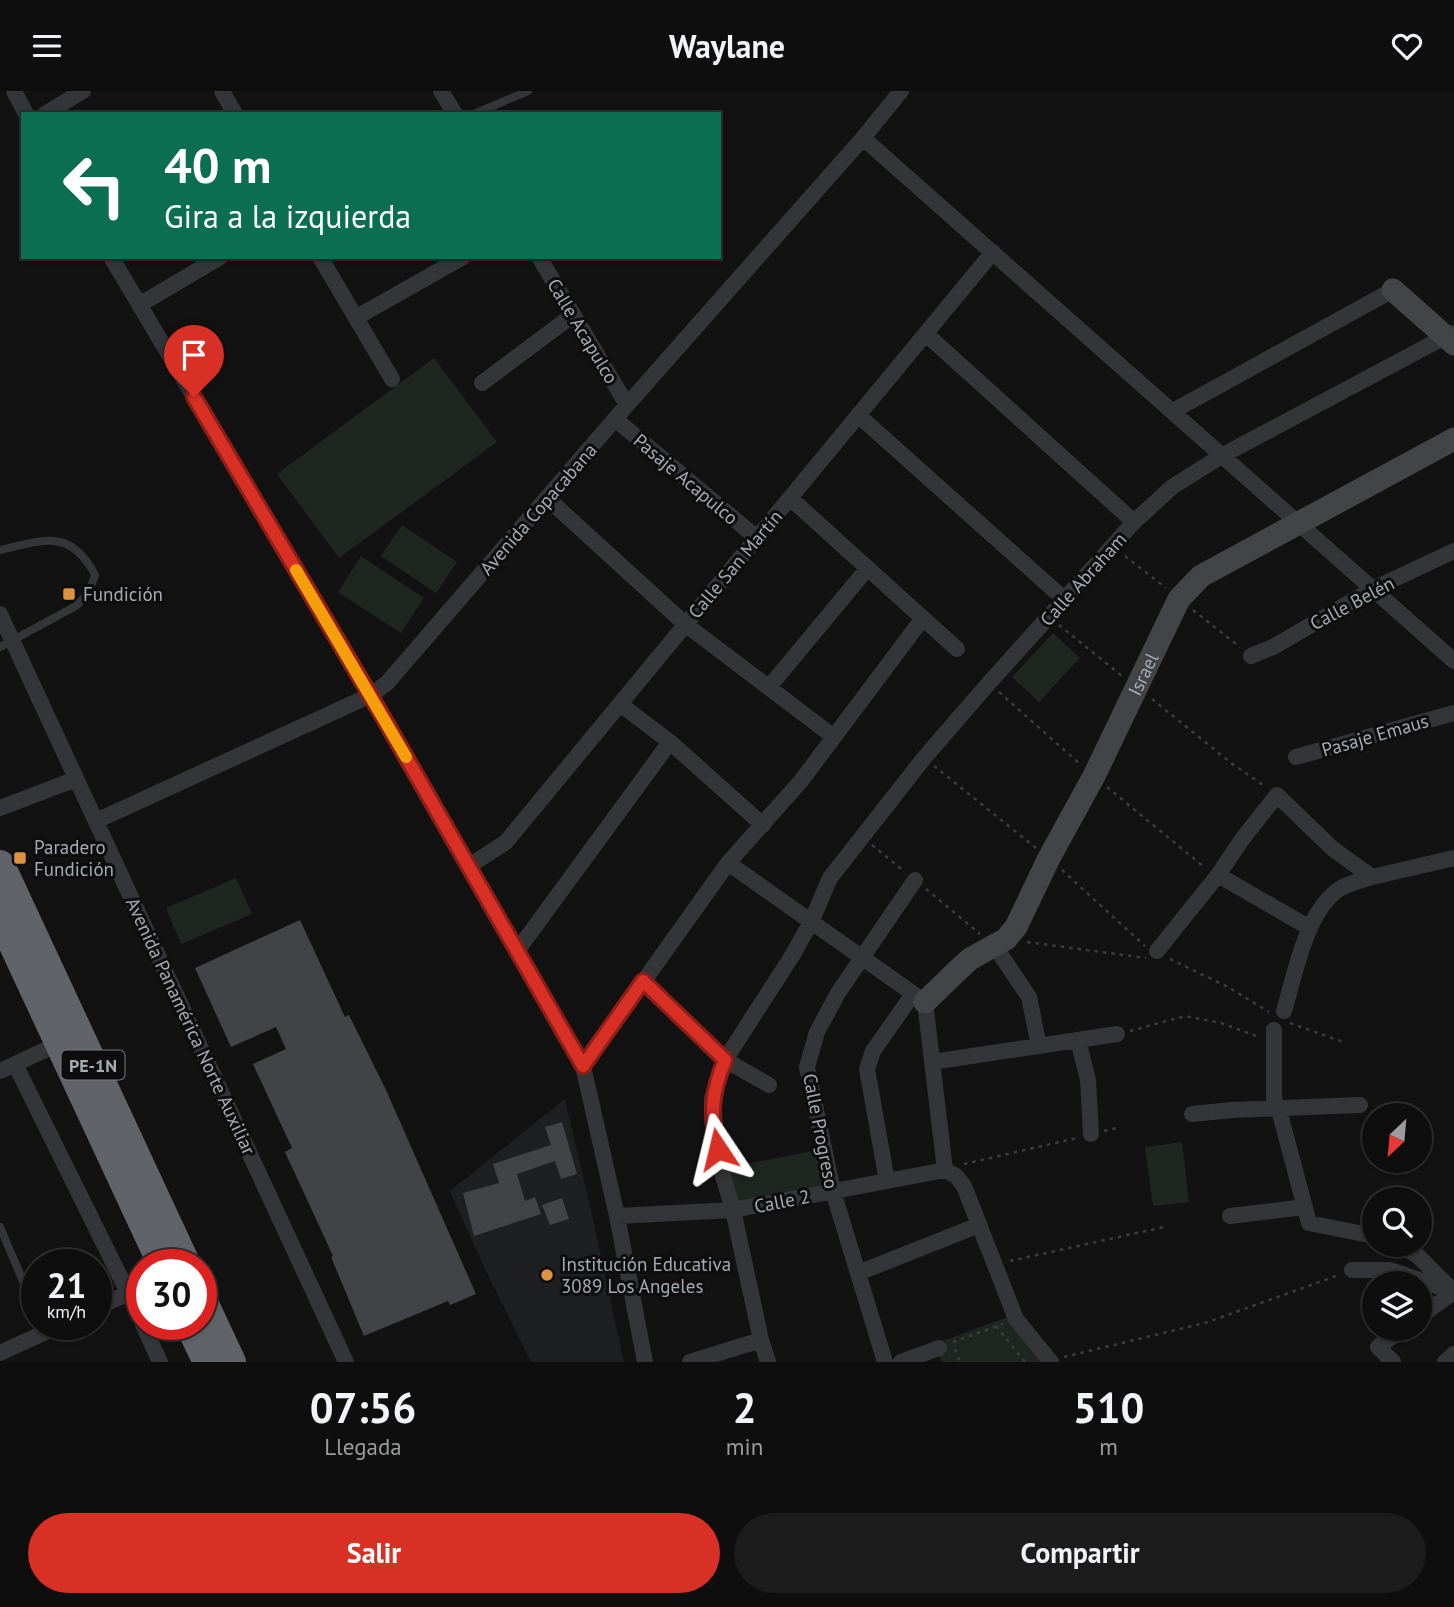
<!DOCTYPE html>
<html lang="es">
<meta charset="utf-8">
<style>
body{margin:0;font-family:"PT Sans",sans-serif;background:#1c1c1c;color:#f1f3f6;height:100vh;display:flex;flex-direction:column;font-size:26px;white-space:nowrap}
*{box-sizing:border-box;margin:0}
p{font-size:23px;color:#9b9c9e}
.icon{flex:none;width:38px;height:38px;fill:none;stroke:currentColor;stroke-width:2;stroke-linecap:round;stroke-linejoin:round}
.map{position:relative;height:1271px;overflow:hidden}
.sheet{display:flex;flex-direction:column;background:#0e0e0e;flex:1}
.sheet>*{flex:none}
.hud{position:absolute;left:21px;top:21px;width:700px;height:147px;border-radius:0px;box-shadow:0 2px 5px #0004,0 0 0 2px #2e2e2e;background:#0b6e4f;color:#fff;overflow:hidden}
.needle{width:46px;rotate:206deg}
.controls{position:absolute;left:1362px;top:1012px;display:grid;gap:14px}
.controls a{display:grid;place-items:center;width:70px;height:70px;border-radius:50%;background:#0e0e0e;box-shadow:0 2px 5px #0004,0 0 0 2px #2e2e2e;font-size:35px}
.speed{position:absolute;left:21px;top:1158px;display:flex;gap:14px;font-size:35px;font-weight:700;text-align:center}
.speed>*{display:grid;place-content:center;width:91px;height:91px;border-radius:50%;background:#0e0e0e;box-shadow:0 2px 5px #0004,0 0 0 2px #2e2e2e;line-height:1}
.speed small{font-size:18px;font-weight:400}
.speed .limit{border:10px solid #d22;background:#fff;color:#111}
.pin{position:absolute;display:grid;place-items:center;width:60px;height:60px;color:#fff;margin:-72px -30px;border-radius:50% 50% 50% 0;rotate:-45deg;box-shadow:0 0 7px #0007}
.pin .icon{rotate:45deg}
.me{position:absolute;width:77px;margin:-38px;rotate:350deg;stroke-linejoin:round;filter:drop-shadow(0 0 5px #0008)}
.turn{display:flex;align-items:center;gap:24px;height:147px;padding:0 28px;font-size:32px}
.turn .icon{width:91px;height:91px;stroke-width:2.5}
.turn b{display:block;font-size:49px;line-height:60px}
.eta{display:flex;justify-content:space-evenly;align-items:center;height:119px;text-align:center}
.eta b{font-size:42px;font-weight:700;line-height:49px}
.action{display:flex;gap:14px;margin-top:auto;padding:14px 28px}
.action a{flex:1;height:80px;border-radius:42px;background:#d93025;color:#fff;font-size:28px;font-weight:700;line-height:80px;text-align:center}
.action a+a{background:#1c1c1c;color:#f1f3f6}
header{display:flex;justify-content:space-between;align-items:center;height:91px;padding:0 28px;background:#0e0e0e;font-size:32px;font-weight:700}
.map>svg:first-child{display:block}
</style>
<header><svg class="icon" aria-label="menu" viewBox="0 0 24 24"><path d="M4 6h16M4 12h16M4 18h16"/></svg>Waylane<svg class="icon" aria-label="heart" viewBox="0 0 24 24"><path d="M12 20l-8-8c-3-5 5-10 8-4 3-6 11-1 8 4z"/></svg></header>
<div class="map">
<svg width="1454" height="1271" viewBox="0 0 1454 1271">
<rect width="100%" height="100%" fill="#121213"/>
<path fill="#1e1f20" d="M 565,1008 L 591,1119 L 624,1271 L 531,1271 L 482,1172 L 450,1100 Z"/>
<path fill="#1f261f" d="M 434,267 L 497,351 L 339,467 L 277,383 Z
M 402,434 L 457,471 L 436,502 L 381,465 Z
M 361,465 L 424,507 L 401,542 L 338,501 Z
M 1053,542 L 1080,567 L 1039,611 L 1012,586 Z
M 236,787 L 252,823 L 181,853 L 166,817 Z
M 1182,1051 L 1189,1111 L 1153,1115 L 1145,1056 Z
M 818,1059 L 825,1095 L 740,1112 L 732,1108 L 724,1077 Z
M 1008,1226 L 1042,1271 L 942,1271 L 934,1253 Z"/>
<path fill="#414346" d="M 300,829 L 345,926 L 349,924 L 386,999 L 476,1203 L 450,1214 L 448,1210 L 364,1245 L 331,1166 L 333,1165 L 285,1061 L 292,1057 L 253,973 L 286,958 L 276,936 L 231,956 L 195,877 Z
M 562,1031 L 577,1083 L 561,1088 L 555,1070 L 517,1083 L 525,1110 L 535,1106 L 541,1123 L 474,1145 L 463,1102 L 499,1092 L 493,1073 L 551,1054 L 545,1036 Z
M 562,1107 L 569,1128 L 550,1134 L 542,1114 Z"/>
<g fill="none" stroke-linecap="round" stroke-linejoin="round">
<path stroke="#3a3c3f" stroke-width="2.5" stroke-dasharray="3.5 5" stroke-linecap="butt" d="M 1125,465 L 1166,497
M 1193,519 L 1240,556
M 1059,534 L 1122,585
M 999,601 L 1080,673
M 1152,608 L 1231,672 L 1266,696
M 934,675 L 1036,757
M 1107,696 L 1204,776
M 872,754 L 905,781
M 1062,779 L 1145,855
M 926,798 L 980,843
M 1027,851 L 1146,867
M 1170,868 L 1228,896 L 1269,921
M 1290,932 L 1346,952
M 1130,940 L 1185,925 L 1221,932 L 1259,946
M 1104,1040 L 1117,1037
M 964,1073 L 1077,1047
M 1010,1170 L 1164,1136
M 996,1235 L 1025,1271
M 953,1251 L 1003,1233
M 955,1258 L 960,1271
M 1064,1266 L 1205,1232 L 1339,1184"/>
<path stroke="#343538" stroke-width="8" d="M 474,23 L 528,0
M 0,459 C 43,449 71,437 95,484 L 89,501 L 76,515 L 0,556
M 0,1136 L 37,1223"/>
<path stroke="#343538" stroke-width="16" d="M 14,0 L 26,23
M 222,0 L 235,23
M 441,0 L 455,23
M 45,23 L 83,0
M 863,47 L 1454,570
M 111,166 L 371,604 L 583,975 L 617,1125 L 645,1271
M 320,166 L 392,288
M 539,166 L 627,314
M 139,214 L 220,166
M 357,226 L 463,166
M 926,243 L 1134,431
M 482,292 L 573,224
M 1173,320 L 1393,199
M 858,324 L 1064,508
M 615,328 L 757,447
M 547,407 L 685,533 L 834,646
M 790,407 L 957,558
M 0,523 L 346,1271
M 1251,565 L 1273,556 L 1373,498 L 1454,460
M 769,596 L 867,478
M 620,613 L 670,651 L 763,734
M 1296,666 L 1454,622
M 0,717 L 76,688
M 96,730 L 371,604 L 387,592 L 627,314 L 863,47 L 901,0
M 728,772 L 925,911 L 945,1079 L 956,1085 L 964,1095 L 1016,1228 L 1051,1271
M 469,775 L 506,751 L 993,161
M 1218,784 L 1310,837
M 994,854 L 1029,906 L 1039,955
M 517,860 L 670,651
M 1157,860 L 1218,784 L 1243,747 L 1277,704 L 1333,758 L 1372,786 L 1454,767
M 643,890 L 725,969 L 769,994
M 1284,920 C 1295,884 1306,818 1341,797 C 1350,792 1362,789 1372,786
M 1274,939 L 1274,1008 L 1279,1019 L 1309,1132 L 1374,1145
M 1078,949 L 1088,989 L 1091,1043
M 932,971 L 1117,943
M 15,973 L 142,1230
M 583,975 L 728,772 L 801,690 L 923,527
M 0,980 L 60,952
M 1192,1023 L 1232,1019 L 1360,1014
M 887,1090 L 867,978 L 873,960 L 913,903
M 617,1125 L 733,1119 L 945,1079
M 1230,1125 L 1305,1116
M 1398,1153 L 1418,1165 L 1452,1199
M 1352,1179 L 1390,1179 L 1454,1201
M 858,1182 L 979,1134
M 96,1217 L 142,1196
M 1419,1226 L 1454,1201
M 143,1234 L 160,1271
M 0,1262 L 61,1234
M 690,1271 L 761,1249
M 768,1271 L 761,1249 L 733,1119 L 723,1085 L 712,1029 L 712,1007 L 725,969 L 792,865 L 811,831 L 830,787 L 924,667 L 989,592 L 1134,431 L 1172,396 L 1223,364 L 1452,242
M 885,1271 L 833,1100 L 807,976 L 817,941 L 838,902 L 915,789
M 901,1271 L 939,1257
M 1393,1271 L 1378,1256 L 1404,1237
M 1445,1271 L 1454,1263"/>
<g stroke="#424448" stroke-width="23">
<path d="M 1393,199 L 1454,253"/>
<path id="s1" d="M 925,911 L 956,881 L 970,868 L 1006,848 L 1016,836 L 1049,767 L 1094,685 L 1179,508 L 1201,485 L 1454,348"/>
</g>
<path stroke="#606469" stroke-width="30" d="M 0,774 L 186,1174
M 0,824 L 163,1174
M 201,1207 L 231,1271
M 190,1234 L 208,1271"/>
</g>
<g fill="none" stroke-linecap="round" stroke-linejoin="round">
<defs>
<path id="route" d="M 194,306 L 383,626 L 583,975 L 643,890 L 725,969 C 711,1003 710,1022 718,1058"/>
</defs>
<use href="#route" stroke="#8d1f18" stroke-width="18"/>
<use href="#route" stroke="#d93025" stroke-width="12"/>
<path stroke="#f59e0b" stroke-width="12" d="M 296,479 L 406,666"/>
</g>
<g fill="#de9140" stroke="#0d0d0e" stroke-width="2.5">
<rect x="62" y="496" width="14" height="14" rx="3.5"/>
<rect x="13" y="760" width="14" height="14" rx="3.5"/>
<circle cx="547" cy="1184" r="7"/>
</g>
<g text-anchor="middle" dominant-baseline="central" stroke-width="6" stroke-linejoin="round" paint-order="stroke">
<rect fill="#0d0d0e" stroke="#777c82" stroke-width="2" x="61.5" y="959.5" width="63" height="29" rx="5"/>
<g font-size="18" font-weight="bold" fill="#a5abb3">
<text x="93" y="974">PE-1N</text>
</g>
<g font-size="19" fill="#a5abb3" stroke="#0d0d0e">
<text transform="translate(583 240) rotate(59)">Calle Acapulco</text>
<text transform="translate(686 388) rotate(40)">Pasaje Acapulco</text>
<text transform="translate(538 418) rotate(-49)">Avenida Copacabana</text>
<text transform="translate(735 473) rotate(-50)">Calle San Martín</text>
<text transform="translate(1083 488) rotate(-48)">Calle Abraham</text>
<text transform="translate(1352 512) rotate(-28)">Calle Belén</text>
<text stroke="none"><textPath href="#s1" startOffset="402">Israel</textPath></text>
<text transform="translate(1375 644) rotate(-16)">Pasaje Emaus</text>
<text transform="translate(191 935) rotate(65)">Avenida Panamérica Norte Auxiliar</text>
<text transform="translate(821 1040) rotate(79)">Calle Progreso</text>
<text transform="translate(782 1110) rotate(-11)">Calle 2</text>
</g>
<g font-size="19" fill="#a5abb3" stroke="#0d0d0e" text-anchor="start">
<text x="83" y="503">Fundición</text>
<text x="34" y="756">Paradero<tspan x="34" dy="22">Fundición</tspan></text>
<text x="561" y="1173">Institución Educativa<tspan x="561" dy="22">3089 Los Angeles</tspan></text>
</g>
</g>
</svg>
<div class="controls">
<a><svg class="needle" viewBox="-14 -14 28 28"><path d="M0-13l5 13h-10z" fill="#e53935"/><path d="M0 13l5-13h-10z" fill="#9b9c9e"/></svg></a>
<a><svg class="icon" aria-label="search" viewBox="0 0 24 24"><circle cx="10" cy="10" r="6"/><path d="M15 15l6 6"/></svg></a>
<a><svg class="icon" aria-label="layers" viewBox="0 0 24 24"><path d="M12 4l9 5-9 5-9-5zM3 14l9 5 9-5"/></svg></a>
</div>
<div class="speed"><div>21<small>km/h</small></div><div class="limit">30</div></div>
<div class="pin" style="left:194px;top:306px;background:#d93025"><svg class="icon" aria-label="arrive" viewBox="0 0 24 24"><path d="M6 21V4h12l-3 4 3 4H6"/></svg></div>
<svg class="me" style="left:718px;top:1058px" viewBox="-20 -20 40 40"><path d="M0-17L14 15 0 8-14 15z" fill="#d93025" stroke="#fff" stroke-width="4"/></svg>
<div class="hud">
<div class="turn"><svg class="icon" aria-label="left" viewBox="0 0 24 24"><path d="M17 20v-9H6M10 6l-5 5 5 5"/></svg><div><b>40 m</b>Gira a la izquierda</div></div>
</div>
</div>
<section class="sheet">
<div class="eta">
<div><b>07:56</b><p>Llegada</p></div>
<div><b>2</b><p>min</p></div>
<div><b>510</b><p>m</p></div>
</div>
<div class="action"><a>Salir</a><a>Compartir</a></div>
</section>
